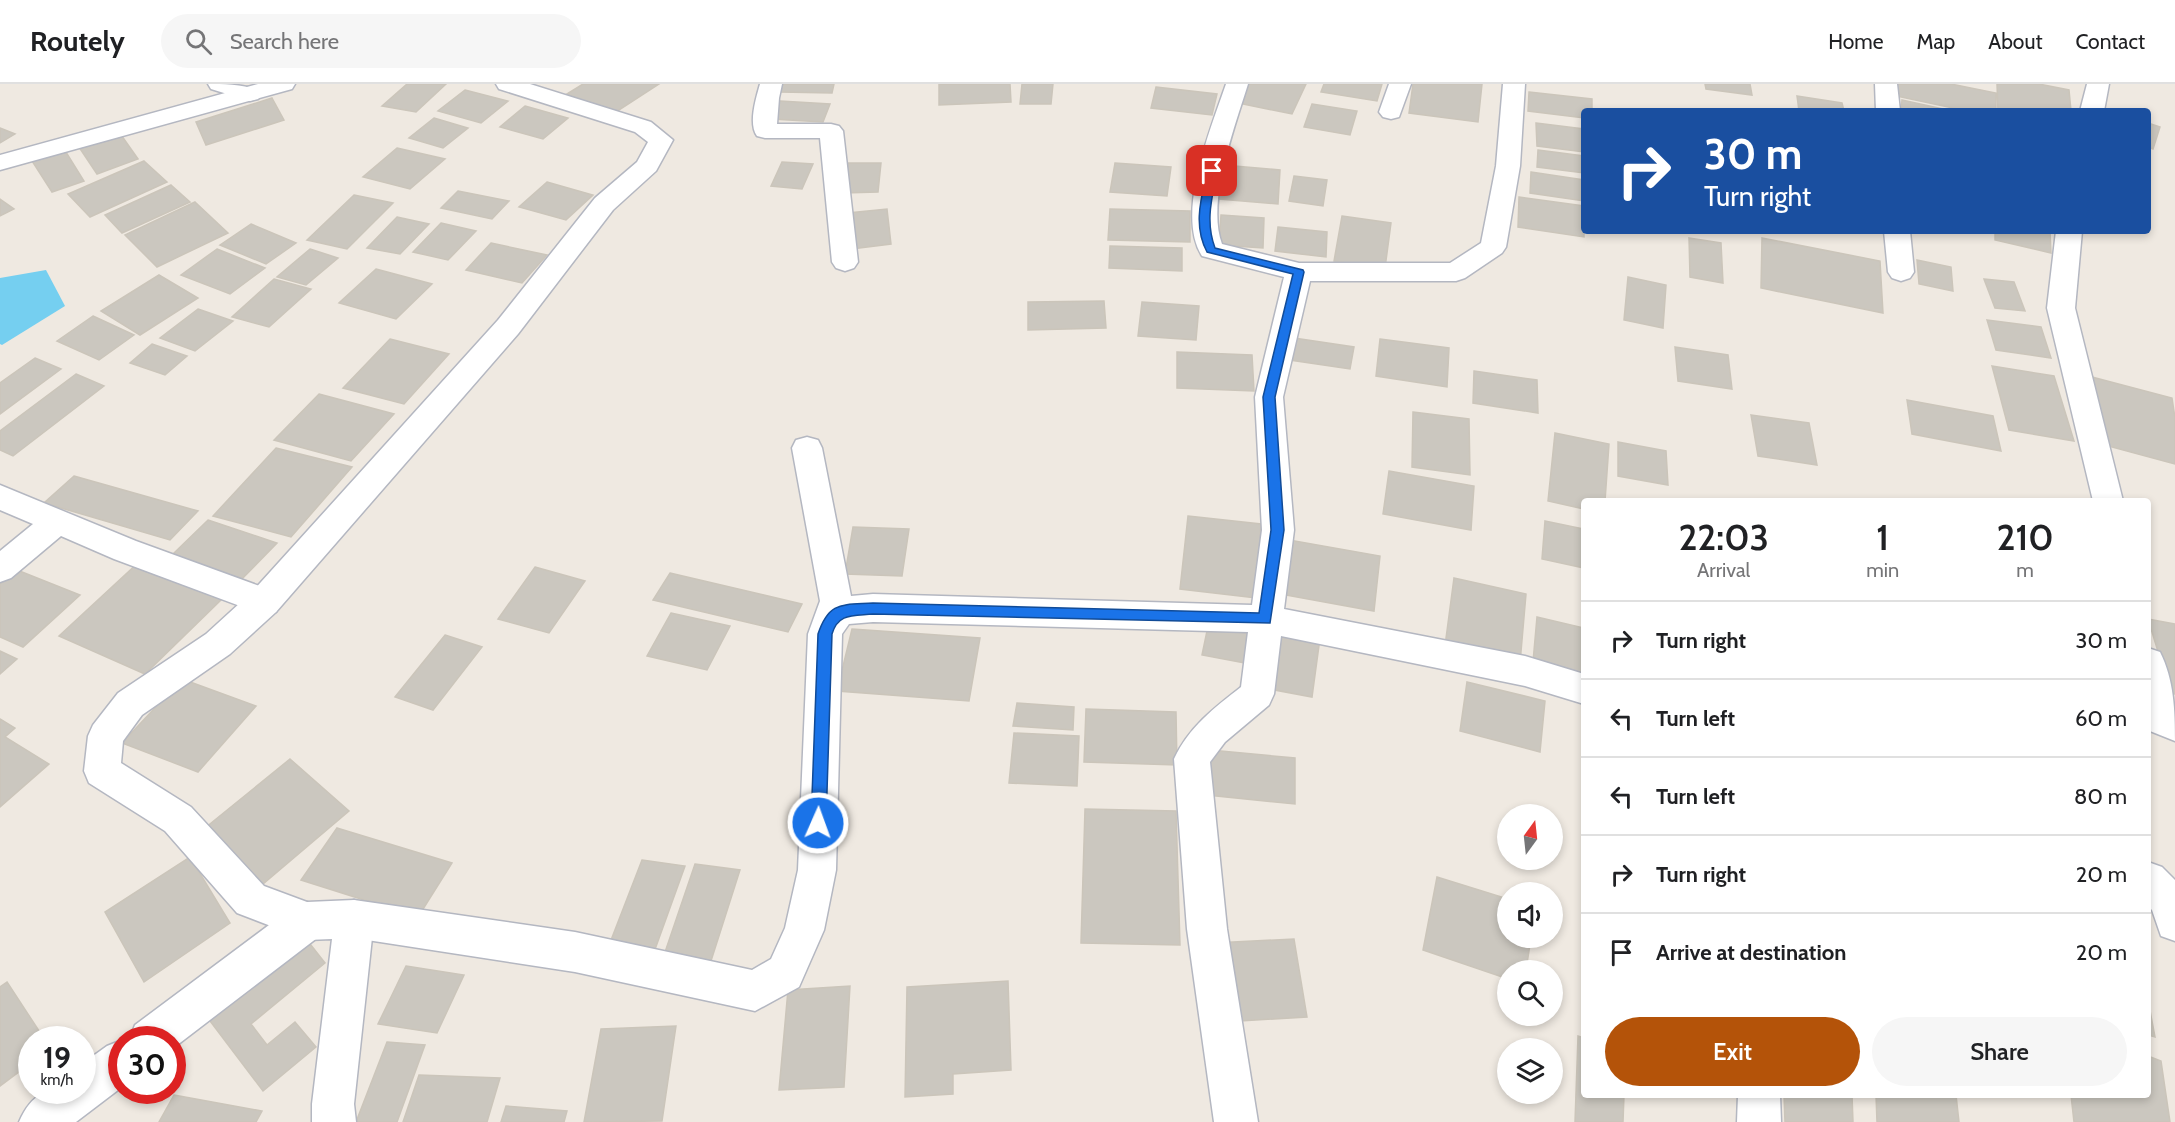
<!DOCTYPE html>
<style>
body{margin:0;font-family:Cabin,sans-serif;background:#f6f6f6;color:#202124;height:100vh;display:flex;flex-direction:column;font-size:22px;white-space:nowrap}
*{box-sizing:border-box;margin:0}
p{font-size:20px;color:#757577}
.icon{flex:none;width:33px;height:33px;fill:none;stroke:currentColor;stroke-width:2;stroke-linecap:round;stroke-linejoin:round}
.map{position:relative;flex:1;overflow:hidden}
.details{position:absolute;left:1581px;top:414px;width:570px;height:600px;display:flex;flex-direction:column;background:#fff;border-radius:6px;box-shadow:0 3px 9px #0003}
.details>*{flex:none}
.hud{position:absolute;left:1581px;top:24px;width:570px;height:126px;border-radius:6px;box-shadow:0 3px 9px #0003;background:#1a4fa0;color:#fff;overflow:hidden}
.needle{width:39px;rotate:15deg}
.buttons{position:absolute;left:1497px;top:720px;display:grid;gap:12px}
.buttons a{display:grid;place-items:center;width:66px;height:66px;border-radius:50%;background:#fff;box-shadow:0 3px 9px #0003;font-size:30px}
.speed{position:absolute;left:18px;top:942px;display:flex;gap:12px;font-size:30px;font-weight:700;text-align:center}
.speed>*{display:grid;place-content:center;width:78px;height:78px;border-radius:50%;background:#fff;box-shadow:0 3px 9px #0003;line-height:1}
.speed small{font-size:15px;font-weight:400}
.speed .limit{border:9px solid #d22;background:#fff;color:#111}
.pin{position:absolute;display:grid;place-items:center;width:51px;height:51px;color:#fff;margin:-26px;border-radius:12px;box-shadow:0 3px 9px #0006}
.me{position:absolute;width:66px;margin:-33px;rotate:2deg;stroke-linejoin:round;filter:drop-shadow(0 0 4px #0008)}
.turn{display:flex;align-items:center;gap:21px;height:126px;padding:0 24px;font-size:27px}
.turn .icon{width:78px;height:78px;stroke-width:2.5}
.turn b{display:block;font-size:42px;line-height:51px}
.eta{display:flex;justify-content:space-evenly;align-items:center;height:102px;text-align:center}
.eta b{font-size:36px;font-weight:600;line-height:42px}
.cta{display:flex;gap:12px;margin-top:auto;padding:12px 24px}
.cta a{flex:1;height:69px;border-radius:36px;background:#b45309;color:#fff;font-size:24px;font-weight:600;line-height:69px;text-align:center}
.cta a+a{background:#f6f6f6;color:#202124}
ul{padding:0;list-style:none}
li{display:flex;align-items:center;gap:18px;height:78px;padding:0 24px;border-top:2px solid #e0e0e0}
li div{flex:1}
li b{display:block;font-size:22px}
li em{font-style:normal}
header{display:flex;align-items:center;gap:36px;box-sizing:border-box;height:84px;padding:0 30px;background:#fff;border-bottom:2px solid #e0e0e0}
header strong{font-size:28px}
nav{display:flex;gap:33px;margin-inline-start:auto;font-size:21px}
.search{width:420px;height:54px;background:#f6f6f6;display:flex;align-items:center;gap:15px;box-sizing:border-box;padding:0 21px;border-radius:33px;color:#757577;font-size:22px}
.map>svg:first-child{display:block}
</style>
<header>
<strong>Routely</strong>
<div class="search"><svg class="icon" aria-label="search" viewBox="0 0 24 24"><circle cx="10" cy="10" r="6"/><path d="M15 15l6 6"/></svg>Search here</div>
<nav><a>Home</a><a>Map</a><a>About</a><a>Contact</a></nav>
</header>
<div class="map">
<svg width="2175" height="1038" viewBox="0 0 2175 1038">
<rect width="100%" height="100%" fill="#efe9e1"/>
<path fill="#75cff0" d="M 46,186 L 65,222 L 2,261 L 0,260 L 0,194 Z"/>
<path fill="#cbc7bf" stroke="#cbc5ba" stroke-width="1.5" d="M 407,0 L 446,0 L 416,28 L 382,22 Z
M 583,0 L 659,0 L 613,30 L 567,10 Z
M 783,0 L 834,0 L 832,9 L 780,8 Z
M 939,0 L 1010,0 L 1011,18 L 939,21 Z
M 1022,0 L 1053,0 L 1051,20 L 1020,20 Z
M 1248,0 L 1306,0 L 1292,30 L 1238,19 Z
M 1324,0 L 1382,0 L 1377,17 L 1321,8 Z
M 1413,0 L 1482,0 L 1478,38 L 1409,29 Z
M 1705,0 L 1750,0 L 1752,11 L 1706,5 Z
M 1897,0 L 1951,0 L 1996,9 L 1996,27 L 1967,27 L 1896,12 Z
M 1997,0 L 2039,0 L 2069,6 L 2071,27 L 1998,27 Z
M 1156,3 L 1217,10 L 1212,31 L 1151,24 Z
M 465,6 L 508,17 L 481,39 L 438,27 Z
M 1529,8 L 1592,15 L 1592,27 L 1584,27 L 1584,34 L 1528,27 Z
M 1797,12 L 1842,19 L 1844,27 L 1799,27 Z
M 272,14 L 284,36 L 206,61 L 196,38 Z
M 1902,16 L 1952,27 L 1901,27 Z
M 780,17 L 830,20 L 823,38 L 772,35 Z
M 1312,20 L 1357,27 L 1350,51 L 1304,43 Z
M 525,22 L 568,34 L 543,55 L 500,43 Z
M 434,34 L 468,44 L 443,64 L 409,54 Z
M 1536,39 L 1584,45 L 1584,68 L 1537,62 Z
M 2148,39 L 2160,43 L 2153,65 L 2148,63 Z
M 0,44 L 15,50 L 0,59 Z
M 119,48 L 138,75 L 97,90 L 79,63 Z
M 397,64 L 445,75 L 410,105 L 363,93 Z
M 64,65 L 84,97 L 52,108 L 32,77 Z
M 1538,66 L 1584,72 L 1584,89 L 1537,83 Z
M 144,77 L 167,98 L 90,133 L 68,110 Z
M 782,78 L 813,80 L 802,105 L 771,102 Z
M 848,79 L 881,79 L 878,108 L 844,109 Z
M 1115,79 L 1171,83 L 1167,112 L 1110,108 Z
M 1223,81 L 1280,86 L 1278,120 L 1219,115 Z
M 1531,88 L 1584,96 L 1584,117 L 1530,109 Z
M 1294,92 L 1327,96 L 1323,122 L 1289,117 Z
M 547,98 L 593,111 L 566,136 L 519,123 Z
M 171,101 L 190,118 L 122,149 L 105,131 Z
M 458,107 L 509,117 L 492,135 L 441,124 Z
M 354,111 L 393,119 L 347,165 L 307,156 Z
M 1519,113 L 1584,122 L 1584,153 L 1518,143 Z
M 0,115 L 14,125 L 0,132 Z
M 195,118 L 228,149 L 157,183 L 125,151 Z
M 887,125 L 891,160 L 852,165 L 848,129 Z
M 1110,125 L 1190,127 L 1190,158 L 1108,156 Z
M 1221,131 L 1264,134 L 1263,164 L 1219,161 Z
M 1342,132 L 1391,139 L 1385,184 L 1334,177 Z
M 397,133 L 429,140 L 400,170 L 367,164 Z
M 441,139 L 476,147 L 448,176 L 413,168 Z
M 251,140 L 296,159 L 266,180 L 220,161 Z
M 1278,143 L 1327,148 L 1326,173 L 1275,167 Z
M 1995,147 L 2050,147 L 2051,169 L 1995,156 Z
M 1689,154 L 1721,159 L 1723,199 L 1690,193 Z
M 1762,154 L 1880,177 L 1883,229 L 1761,204 Z
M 491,159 L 547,171 L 522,199 L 466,186 Z
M 1110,162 L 1182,164 L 1182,187 L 1109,184 Z
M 217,165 L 265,184 L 230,210 L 181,191 Z
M 310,165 L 338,174 L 306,201 L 277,193 Z
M 1917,176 L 1951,183 L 1953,207 L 1919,200 Z
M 376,185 L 432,200 L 396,235 L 339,219 Z
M 159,191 L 198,214 L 140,251 L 101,227 Z
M 1628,193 L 1666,201 L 1663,244 L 1624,236 Z
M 274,195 L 311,205 L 269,243 L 232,233 Z
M 1984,195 L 2014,198 L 2025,227 L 1995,224 Z
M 1104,217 L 1106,244 L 1028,246 L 1028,218 Z
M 1142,218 L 1199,222 L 1196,256 L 1138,252 Z
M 198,225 L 233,237 L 195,267 L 160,254 Z
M 93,232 L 134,251 L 99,276 L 57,257 Z
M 1987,236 L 2041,243 L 2051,274 L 1996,266 Z
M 1294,254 L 1354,263 L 1350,285 L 1290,276 Z
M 390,255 L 449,270 L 404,320 L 343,304 Z
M 1380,255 L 1449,264 L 1447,303 L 1376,292 Z
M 152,260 L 187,272 L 165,291 L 130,279 Z
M 1675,263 L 1728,271 L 1732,305 L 1678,297 Z
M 1177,268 L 1252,271 L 1254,307 L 1177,304 Z
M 35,274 L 61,285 L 0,330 L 0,299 Z
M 1992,282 L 2054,292 L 2074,357 L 2009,346 Z
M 1474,287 L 1537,296 L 1538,329 L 1473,319 Z
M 76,290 L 104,302 L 13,372 L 0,366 L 0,347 Z
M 2092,293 L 2172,314 L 2175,334 L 2175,380 L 2097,359 Z
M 319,310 L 394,330 L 351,377 L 274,356 Z
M 1907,316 L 1993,332 L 2001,367 L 1912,350 Z
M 1413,328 L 1469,335 L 1470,391 L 1412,383 Z
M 1751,331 L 1809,339 L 1817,381 L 1758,372 Z
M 1555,349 L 1609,360 L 1605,417 L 1584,417 L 1584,425 L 1548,417 Z
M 1618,358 L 1666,367 L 1668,401 L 1618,392 Z
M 276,364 L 352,383 L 291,453 L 213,432 Z
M 1389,387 L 1474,402 L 1471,446 L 1383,430 Z
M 74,392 L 198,427 L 170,456 L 44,419 Z
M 1188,432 L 1261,440 L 1256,514 L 1180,505 Z
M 208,436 L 277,459 L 240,497 L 171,472 Z
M 1545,437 L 1584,445 L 1584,484 L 1542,475 Z
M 853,443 L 909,445 L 902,492 L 845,490 Z
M 1289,456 L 1380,472 L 1374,527 L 1280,510 Z
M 138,479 L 223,514 L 145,590 L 59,552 Z
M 535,483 L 585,497 L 549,549 L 498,535 Z
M 17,486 L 80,511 L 23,563 L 0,553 L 0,500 Z
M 670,489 L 802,520 L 788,548 L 653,516 Z
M 1454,494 L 1526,510 L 1520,579 L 1445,562 Z
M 671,529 L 730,542 L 707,586 L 647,572 Z
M 1537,533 L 1584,544 L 1584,591 L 1533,578 Z
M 2148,535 L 2175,540 L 2175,610 L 2171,610 Z
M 1208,542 L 1261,552 L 1256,581 L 1202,571 Z
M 852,545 L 980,554 L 969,617 L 837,607 Z
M 1274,545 L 1320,554 L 1312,613 L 1264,604 Z
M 445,551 L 482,563 L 433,626 L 395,613 Z
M 0,567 L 17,575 L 0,590 Z
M 182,595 L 256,622 L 198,688 L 122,659 Z
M 1467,598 L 1545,617 L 1540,668 L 1460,647 Z
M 1017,619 L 1074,623 L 1073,646 L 1013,642 Z
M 1086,625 L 1176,628 L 1177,681 L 1084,678 Z
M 0,635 L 15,644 L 5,653 L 49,680 L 0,723 Z
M 1014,649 L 1079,652 L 1077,702 L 1009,699 Z
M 1210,666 L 1295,674 L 1295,720 L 1207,711 Z
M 290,675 L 349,727 L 263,800 L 205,744 Z
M 1085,725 L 1176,727 L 1180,861 L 1081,859 Z
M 337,744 L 452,779 L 418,833 L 301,796 Z
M 190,773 L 230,839 L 144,898 L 105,828 Z
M 642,776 L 685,782 L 653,871 L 608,864 Z
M 695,780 L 740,786 L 711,877 L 664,871 Z
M 1437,793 L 1508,815 L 1508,854 L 1531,854 L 1526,886 L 1508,886 L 1508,895 L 1423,866 Z
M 303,851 L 325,879 L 251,940 L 267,961 L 295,938 L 316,963 L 263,1007 L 204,929 Z
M 1294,855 L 1307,933 L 1224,938 L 1214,859 Z
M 406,882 L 464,891 L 437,949 L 378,940 Z
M 1008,897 L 1011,986 L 953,990 L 953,1010 L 905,1013 L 907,903 Z
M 7,898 L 45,956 L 32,956 L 32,978 L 0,1002 L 0,903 Z
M 850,902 L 844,1003 L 779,1006 L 788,906 Z
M 2148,916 L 2155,953 L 2148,951 Z
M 676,942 L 662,1037 L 584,1038 L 601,945 Z
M 1578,952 L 1584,954 L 1584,1011 L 1624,1011 L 1623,1038 L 1575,1038 Z
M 387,958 L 425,961 L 397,1038 L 356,1038 Z
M 2148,972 L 2161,977 L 2170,1038 L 2074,1038 L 2071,1011 L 2148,1011 Z
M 419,991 L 500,994 L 487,1038 L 403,1038 Z
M 174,1011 L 262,1027 L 256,1038 L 159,1038 Z
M 1784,1011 L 1852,1011 L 1853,1038 L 1785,1038 Z
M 1876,1011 L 1956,1011 L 1959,1038 L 1877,1038 Z
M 506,1022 L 567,1027 L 564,1038 L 501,1038 Z"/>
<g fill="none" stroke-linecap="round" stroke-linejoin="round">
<defs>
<path id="street" d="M 208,0 C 224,0 251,0 262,10 L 258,15 L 250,17 L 211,5 Z
M 760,0 L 782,0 L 779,14 L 777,40 L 831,40 L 839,42 L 843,47 L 858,178 L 854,184 L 845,187 L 836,184 L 832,178 L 820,54 L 765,54 L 757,52 C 748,40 756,14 760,0 Z
M 1226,0 L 1248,0 C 1235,42 1206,118 1222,160 L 1299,179 L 1450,179 L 1481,159 L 1496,82 L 1503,0 L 1525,0 L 1520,82 L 1506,163 L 1502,169 L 1465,194 L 1456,197 L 1310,197 L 1283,313 L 1294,446 L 1284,525 L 1525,572 L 1584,590 L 1584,620 L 1525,602 L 1281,552 L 1274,610 L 1269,621 L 1225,658 L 1210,678 L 1227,845 L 1258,1038 L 1214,1038 L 1187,845 L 1174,675 C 1189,643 1214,624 1241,603 L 1248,548 L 873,538 L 849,540 L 842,550 L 836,786 L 824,846 L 799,903 L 755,927 L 575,888 L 354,854 L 340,848 L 334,835 L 340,822 L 354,816 L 575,848 L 752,886 L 771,875 L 785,844 L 798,786 L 808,550 L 820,517 L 792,364 L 796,356 L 807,353 L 818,356 L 822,364 L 851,512 L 873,510 L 1252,521 L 1262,446 L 1255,313 L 1284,193 L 1202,172 C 1175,130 1211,44 1226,0 Z
M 1389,0 L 1411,0 L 1399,33 L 1391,35 L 1383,33 L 1379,28 Z
M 1875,0 L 1897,0 L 1900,27 L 1876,27 Z
M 2087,0 L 2109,0 L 2104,27 L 2080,27 Z
M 1884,147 L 1910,147 L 1914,188 L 1910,194 L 1901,197 L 1892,194 L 1888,188 Z
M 2056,147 L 2082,147 L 2075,224 L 2123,417 L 2093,417 L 2047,224 Z
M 0,401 L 136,457 L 276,508 L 280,518 L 276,528 L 264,531 L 114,475 L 61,452 L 11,494 L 0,498 L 0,467 L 33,440 L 0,426 Z
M 2148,564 L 2160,568 C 2174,596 2175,626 2175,657 L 2150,647 L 2148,644 Z
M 2148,778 L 2162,783 L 2175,796 L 2175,857 L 2161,852 L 2152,826 L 2148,822 Z
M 307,818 L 321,823 L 327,837 L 321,851 L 172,965 L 172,956 L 129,956 L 135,941 L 293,823 Z
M 122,956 L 122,1003 L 76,1038 L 19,1038 C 34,1004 50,1006 82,1006 L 82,980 L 107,962 Z
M 1738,1011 L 1780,1011 L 1781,1038 L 1737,1038 Z"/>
<path id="secondary" d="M 258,0 L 295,0 L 292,5 L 0,86 L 0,71 Z
M 496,0 L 530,0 L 651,38 L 673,56 L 656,87 L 613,126 L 518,250 L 276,528 L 230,570 L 142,631 L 123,657 L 121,679 L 191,723 L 264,802 L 307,818 L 354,816 L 368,822 L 374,835 L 354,1020 L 356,1038 L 312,1038 L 312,1020 L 332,855 L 307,856 L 237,829 L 165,747 L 89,699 L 84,687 L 88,652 L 93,641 L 118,609 L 206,550 L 252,508 L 498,236 L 595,114 L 637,78 L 648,58 L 635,48 L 499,5 Z"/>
</defs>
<use href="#street" stroke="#b4b7c1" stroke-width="3"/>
<use href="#secondary" stroke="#b4b7c1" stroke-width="3"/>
<use href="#street" fill="#fff" fill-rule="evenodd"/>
<use href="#secondary" fill="#fff" fill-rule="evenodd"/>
</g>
<path fill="#1a73e8" stroke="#114b97" stroke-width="1.5" d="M 1212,84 L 1217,87 C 1212,114 1205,137 1215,164 L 1303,186 L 1304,188 L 1275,313 L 1284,446 L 1270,539 L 873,530 C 853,532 838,529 832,550 L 826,739 L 824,744 L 818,746 L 813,744 L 811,739 L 818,550 C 829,517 842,521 873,519 L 1259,529 L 1271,446 L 1263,313 L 1293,190 L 1207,168 C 1193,142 1201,115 1207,87 Z"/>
</svg>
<div class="buttons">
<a><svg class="needle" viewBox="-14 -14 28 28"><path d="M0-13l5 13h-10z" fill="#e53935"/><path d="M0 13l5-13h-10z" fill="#757577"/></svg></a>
<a><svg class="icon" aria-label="sound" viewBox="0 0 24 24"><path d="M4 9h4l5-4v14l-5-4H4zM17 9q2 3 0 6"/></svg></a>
<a><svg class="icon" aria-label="search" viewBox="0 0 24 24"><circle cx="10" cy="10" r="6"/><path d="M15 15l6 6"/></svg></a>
<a><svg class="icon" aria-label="layers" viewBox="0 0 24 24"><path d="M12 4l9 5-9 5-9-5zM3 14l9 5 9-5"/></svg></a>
</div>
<div class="speed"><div>19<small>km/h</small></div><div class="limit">30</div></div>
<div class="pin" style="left:1212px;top:87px;background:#d93025"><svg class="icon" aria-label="arrive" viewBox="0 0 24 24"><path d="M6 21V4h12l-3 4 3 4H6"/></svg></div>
<svg class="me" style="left:818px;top:739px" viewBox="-20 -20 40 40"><circle r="17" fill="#1a73e8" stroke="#fff" stroke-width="3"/><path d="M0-11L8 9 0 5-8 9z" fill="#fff"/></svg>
<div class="hud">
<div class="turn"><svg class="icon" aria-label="right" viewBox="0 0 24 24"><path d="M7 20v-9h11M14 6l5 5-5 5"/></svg><div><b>30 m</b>Turn right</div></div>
</div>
<section class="details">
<div class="eta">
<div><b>22:03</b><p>Arrival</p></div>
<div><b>1</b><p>min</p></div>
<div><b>210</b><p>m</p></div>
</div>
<ul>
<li><svg class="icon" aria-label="right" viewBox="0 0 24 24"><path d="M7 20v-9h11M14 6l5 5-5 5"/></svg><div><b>Turn right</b></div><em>30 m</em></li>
<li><svg class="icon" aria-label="left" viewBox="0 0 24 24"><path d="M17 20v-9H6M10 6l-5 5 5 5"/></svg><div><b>Turn left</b></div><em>60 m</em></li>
<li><svg class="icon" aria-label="left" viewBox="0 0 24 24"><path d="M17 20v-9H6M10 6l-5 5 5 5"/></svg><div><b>Turn left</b></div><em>80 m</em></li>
<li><svg class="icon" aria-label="right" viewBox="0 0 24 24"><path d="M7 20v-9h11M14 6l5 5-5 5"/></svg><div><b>Turn right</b></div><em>20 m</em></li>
<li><svg class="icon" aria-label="arrive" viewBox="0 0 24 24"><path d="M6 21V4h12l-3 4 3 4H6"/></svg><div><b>Arrive at destination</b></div><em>20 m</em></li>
</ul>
<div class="cta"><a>Exit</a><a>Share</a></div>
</section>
</div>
